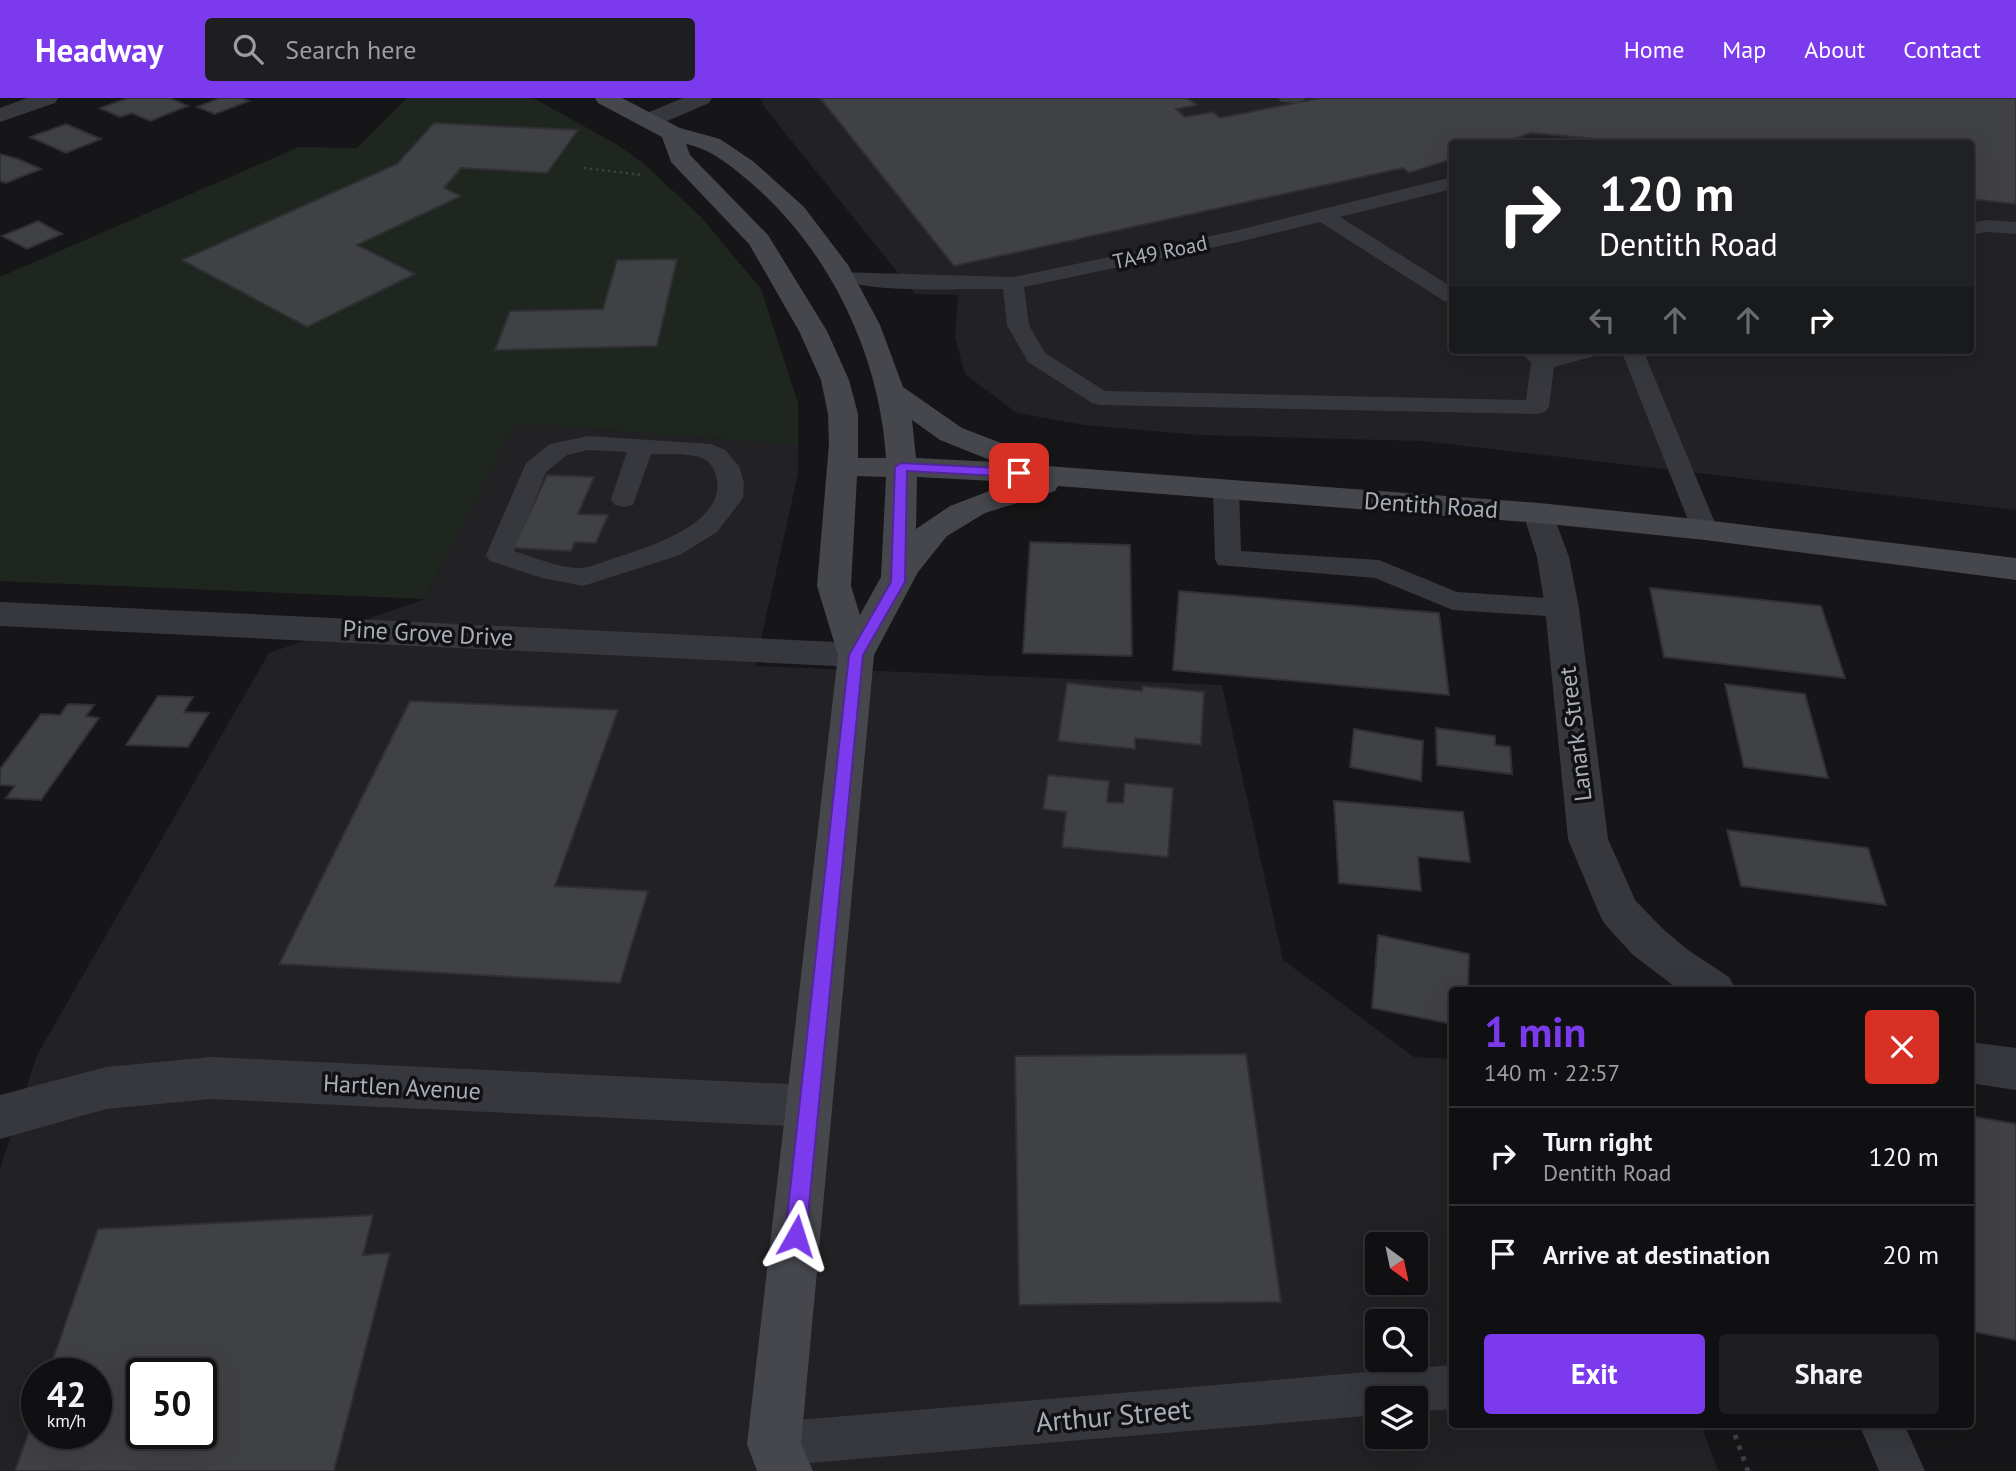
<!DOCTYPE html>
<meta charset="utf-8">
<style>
body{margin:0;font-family:"PT Sans",sans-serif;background:#1e1e20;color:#f1f3f6;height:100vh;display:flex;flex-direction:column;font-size:26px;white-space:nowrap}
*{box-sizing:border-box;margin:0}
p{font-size:23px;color:#9c9d9f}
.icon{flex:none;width:38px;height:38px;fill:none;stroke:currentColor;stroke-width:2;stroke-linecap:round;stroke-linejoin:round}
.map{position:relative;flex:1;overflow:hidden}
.drawer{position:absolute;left:1449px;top:889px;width:525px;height:441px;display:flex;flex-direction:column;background:#101012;border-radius:7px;box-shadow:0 7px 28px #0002,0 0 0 2px #303032}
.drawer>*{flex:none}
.banner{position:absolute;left:1449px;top:42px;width:525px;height:214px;border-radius:7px;box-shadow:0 7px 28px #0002,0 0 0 2px #303032;background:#202124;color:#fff;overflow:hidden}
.needle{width:46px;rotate:147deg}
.tools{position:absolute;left:1365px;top:1134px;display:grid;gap:14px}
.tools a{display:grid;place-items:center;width:63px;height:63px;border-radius:7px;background:#101012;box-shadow:0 7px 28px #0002,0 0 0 2px #303032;font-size:35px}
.speed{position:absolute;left:21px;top:1260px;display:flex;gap:14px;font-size:35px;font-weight:700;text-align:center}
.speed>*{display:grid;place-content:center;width:91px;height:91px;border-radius:50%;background:#101012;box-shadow:0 7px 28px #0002,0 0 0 2px #303032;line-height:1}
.speed small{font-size:18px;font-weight:400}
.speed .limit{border:4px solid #111;border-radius:10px;background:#fff;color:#111}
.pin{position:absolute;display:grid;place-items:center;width:60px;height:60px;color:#fff;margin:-30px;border-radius:14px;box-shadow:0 4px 10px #0006}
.me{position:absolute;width:77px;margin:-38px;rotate:6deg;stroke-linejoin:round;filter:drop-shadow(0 0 5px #0008)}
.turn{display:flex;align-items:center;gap:24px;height:147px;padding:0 35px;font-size:32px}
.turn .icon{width:91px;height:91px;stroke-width:2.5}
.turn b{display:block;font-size:49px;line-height:60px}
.lanes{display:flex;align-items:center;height:66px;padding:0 35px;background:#0003;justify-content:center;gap:35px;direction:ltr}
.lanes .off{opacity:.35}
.round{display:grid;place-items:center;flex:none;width:74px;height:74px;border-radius:7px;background:#1e1e20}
.headline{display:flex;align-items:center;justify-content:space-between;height:119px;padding:0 35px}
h1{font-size:42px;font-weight:700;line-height:52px;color:#7c3aed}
.cta{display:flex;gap:14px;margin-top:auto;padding:14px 35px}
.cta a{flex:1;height:80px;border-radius:7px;background:#7c3aed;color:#fff;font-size:28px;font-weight:700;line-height:80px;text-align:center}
.cta a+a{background:#1e1e20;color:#f1f3f6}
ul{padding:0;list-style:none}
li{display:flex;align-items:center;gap:21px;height:98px;padding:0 35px;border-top:2px solid #303032}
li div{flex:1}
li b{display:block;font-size:26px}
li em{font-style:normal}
header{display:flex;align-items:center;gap:42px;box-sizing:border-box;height:98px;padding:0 35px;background:#7c3aed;color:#fff}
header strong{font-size:33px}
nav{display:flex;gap:38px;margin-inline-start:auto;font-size:24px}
.search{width:490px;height:63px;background:#1e1e20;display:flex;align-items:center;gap:18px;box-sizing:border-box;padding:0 24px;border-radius:7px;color:#9c9d9f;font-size:26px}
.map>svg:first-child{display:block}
</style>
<header>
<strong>Headway</strong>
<div class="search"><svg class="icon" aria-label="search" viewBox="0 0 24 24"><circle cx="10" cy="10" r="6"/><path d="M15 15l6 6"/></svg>Search here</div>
<nav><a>Home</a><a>Map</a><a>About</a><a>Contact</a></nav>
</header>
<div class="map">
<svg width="2016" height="1373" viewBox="0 0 2016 1373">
<rect width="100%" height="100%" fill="#161618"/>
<path fill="#222225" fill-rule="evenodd" d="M 760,0 L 2016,0 L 2016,412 L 1422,343 L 1200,337 L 1084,327 L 1017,315 L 965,276 L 955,240 L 958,197 L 915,196 L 765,10 ZM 1452,46 L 1970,46 L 1970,252 L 1452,252 Z
M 515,325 L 798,347 L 798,376 L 755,568 L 1222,587 L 1283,862 L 1414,959 L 1452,961 L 1452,1326 L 1701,1327 L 1718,1373 L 0,1373 L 0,1071 L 37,957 L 269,555 L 425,501 ZM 1377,1146 L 1416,1146 L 1416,1185 L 1377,1185 ZM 1377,1223 L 1416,1223 L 1416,1262 L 1377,1262 ZM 37,1276 L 96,1276 L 96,1335 L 37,1335 ZM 142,1276 L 201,1276 L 201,1335 L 142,1335 ZM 1377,1300 L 1416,1300 L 1416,1339 L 1377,1339 Z"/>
<path fill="#1e261f" d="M 407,0 L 533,0 L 616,46 L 643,65 L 701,119 L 761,191 L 798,305 L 798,347 L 515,325 L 425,501 L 0,483 L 0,179 L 299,49 L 357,50 Z"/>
<path fill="#404145" stroke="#303034" stroke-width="2" fill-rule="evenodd" d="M 128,0 L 170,0 L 188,8 L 150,23 L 132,15 L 120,19 L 100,10 Z
M 220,0 L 242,0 L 249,3 L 215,16 L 197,9 Z
M 820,0 L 1186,0 L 1197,7 L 1176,11 L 1185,19 L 1213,14 L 1220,20 L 1320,0 L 2016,0 L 2016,106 L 1970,101 L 1970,46 L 1614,46 L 1608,42 L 1531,35 L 1499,46 L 1452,46 L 1452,61 L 1409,75 L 1403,70 L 954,168 Z
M 434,25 L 578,32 L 547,75 L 461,70 L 444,90 L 461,98 L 357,147 L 415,176 L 307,229 L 182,162 L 397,66 Z
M 66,26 L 101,41 L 66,55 L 30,39 Z
M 0,56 L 18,61 L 41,71 L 6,85 L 0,83 Z
M 38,123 L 62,136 L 27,151 L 2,138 Z
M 677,161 L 657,248 L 495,252 L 510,213 L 603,211 L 617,162 Z
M 547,377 L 594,379 L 578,416 L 608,417 L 596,445 L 575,444 L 571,453 L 513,450 Z
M 1030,444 L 1130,447 L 1132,558 L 1023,555 Z
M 1650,490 L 1821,508 L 1845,580 L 1664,559 Z
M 1179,493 L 1439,515 L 1449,597 L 1173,572 Z
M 1067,585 L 1142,593 L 1143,588 L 1204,594 L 1201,647 L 1135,640 L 1135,651 L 1058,643 Z
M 1725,586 L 1805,596 L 1828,680 L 1744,669 Z
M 158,598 L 193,599 L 184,614 L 209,615 L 188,649 L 126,647 Z
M 410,603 L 618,612 L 555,788 L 648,793 L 620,885 L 279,866 Z
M 68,606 L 94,607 L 86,618 L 99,620 L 41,702 L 6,700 L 15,688 L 0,687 L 0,671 L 41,616 L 60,617 Z
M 1436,630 L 1495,638 L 1495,647 L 1510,649 L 1512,676 L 1437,667 Z
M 1354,631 L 1423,643 L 1421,683 L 1350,669 Z
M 1048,677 L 1109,683 L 1107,704 L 1123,705 L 1125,685 L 1173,690 L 1168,759 L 1062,749 L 1066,714 L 1043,711 Z
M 1334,703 L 1463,714 L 1470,764 L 1418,759 L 1421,793 L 1339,785 Z
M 1727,732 L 1868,750 L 1886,807 L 1741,788 Z
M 1378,837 L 1469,856 L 1468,892 L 1452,892 L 1452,926 L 1372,910 Z
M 1246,956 L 1281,1204 L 1019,1207 L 1015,958 Z
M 1970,1018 L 2016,1026 L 2016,1242 L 1970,1233 Z
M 373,1117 L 363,1157 L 390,1155 L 334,1373 L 15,1373 L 37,1310 L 37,1335 L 96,1335 L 96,1276 L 48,1276 L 98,1131 ZM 142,1276 L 201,1276 L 201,1335 L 142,1335 Z"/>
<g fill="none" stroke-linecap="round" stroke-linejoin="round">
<path stroke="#3d3f44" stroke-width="2.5" stroke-dasharray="2.5 3.5" stroke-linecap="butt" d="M 584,70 L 643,77"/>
<path stroke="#3d3f44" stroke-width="5" stroke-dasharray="4.5 7" stroke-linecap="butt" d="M 1731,1326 L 1748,1373"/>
<path fill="#37383d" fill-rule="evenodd" d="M 1278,0 L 1307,0 L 1298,5 L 1281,4 Z
M 1452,79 L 1452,91 L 1340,119 L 1452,189 L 1452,204 L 1444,203 L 1320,124 L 1234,145 L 1024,189 L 1029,227 L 1045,255 L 1105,293 L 1526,302 L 1531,265 L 1520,252 L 1544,252 L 1548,256 L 1568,252 L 1602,252 L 1599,257 L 1554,269 L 1549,309 L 1545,314 L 1537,316 L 1100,307 L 1092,305 L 1028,264 L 1007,227 L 1003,191 C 949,190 889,196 837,182 L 833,178 L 837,174 L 1013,179 L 1234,133 Z
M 1987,122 L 2016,124 L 2016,136 L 1987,134 L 1970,137 L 1970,125 Z
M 1621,252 L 1643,252 L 1718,432 L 1714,438 L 1705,440 L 1696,438 L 1692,432 Z
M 588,338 L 711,346 L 725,352 L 739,368 L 744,385 L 743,400 L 717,434 L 680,457 L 583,488 L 542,480 L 490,463 L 486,457 L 526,365 L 550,346 ZM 588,352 L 627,354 L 611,401 L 615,407 L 624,409 L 633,407 L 651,356 C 666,357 685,355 699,359 C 709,362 714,369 716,378 C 729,424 651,448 618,459 C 607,462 593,469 582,470 C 561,471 534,459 514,453 L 546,374 L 567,357 Z
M 1226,383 L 1235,385 L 1239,391 L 1241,453 L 1379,462 L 1457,494 L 1562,501 L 1572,503 L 1576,510 L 1572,517 L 1562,519 L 1453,512 L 1375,480 L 1218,467 L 1215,461 L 1213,391 L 1217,385 Z
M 1452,1267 L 1452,1311 L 1416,1314 L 1416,1300 L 1377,1300 L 1377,1317 L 774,1368 L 758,1362 L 752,1346 L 758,1330 L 774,1324 Z
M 1859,1326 L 1904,1326 L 1925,1373 L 1879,1373 Z"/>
<path fill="#37383d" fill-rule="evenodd" d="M 27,0 L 58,0 L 55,5 L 0,24 L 0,10 Z
M 1539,405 L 1550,408 L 1569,459 L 1579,510 L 1608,741 L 1635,802 L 1662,830 L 1688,852 L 1729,879 L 1736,892 L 1679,892 L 1632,856 L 1604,825 L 1598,813 L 1568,741 L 1545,510 L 1537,459 L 1523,415 L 1528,408 Z
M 0,504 L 856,545 L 868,548 L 874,557 L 868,566 L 856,569 L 0,528 Z
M 1970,944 L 2016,950 L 2016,992 L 1970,985 Z
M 211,959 L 809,987 L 825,993 L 832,1008 L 825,1023 L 809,1029 L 211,1001 L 106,1011 L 0,1041 L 0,997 L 106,969 Z"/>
<path fill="#37383d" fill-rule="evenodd" d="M 683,0 L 712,0 L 709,5 L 658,27 L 642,27 L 639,22 L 642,17 Z"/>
<path fill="#45474d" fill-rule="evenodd" d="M 595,0 L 622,0 L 680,30 L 720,41 L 754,64 L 804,109 L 848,167 L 880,227 L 903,289 L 962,330 L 1032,357 L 1036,364 L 1034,367 L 1539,405 L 1705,422 L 2016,460 L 2016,482 L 1705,442 L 1539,425 L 1058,388 L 1055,393 L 985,415 L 947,438 L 918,474 L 874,557 L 801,1346 L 813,1373 L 757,1373 L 747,1346 L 838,557 L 817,488 L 829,346 L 828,316 L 821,282 L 799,233 L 749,146 L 671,64 L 662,39 L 598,5 ZM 686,46 C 711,51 731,68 750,84 C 829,151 880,257 886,360 L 858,360 L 858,316 L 849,282 L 827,233 L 768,137 L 690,57 ZM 912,322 L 940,342 L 995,364 L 916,360 ZM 857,378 L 886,379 L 881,479 L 860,517 L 851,488 ZM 917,379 L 1013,384 L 950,408 L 916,431 Z"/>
</g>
<path fill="#7c3aed" stroke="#51269a" stroke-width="2" d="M 901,365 L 1019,371 L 1025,375 L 1019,379 L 907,373 L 905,484 L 863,557 L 806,1138 L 803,1145 L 796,1148 L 788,1145 L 785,1138 L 849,557 L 891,484 L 895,369 Z"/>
<g text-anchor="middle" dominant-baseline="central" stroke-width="7" stroke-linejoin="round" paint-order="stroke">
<g font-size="21" fill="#a8adb8" stroke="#111113">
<text transform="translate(1160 154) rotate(-12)">TA49 Road</text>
</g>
<g font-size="24" fill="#a8adb8" stroke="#111113">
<text transform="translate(1431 407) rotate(4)">Dentith Road</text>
<text transform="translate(428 535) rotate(3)">Pine Grove Drive</text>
<text transform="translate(1575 636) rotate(-97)">Lanark Street</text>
<text transform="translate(402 989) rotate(3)">Hartlen Avenue</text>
</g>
<g font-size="28" fill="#a8adb8" stroke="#111113">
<text transform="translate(1113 1317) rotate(-5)">Arthur Street</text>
</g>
</g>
</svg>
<div class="tools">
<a><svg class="needle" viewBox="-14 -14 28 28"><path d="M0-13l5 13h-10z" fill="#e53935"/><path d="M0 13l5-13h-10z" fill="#9c9d9f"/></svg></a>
<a><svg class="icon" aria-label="search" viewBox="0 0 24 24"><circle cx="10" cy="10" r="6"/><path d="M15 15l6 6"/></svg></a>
<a><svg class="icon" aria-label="layers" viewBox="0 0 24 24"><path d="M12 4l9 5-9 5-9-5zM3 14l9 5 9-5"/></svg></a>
</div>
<div class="speed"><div>42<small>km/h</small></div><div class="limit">50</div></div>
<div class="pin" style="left:1019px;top:375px;background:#d93025"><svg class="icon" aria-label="arrive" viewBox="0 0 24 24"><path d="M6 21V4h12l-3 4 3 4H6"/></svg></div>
<svg class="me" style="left:796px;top:1138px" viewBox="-20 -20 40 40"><path d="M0-17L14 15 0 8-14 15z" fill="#7c3aed" stroke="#fff" stroke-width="4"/></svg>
<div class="banner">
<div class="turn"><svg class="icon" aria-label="right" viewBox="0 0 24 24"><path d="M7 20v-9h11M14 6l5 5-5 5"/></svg><div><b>120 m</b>Dentith Road</div></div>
<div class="lanes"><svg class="icon off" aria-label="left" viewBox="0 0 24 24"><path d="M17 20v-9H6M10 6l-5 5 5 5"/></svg><svg class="icon off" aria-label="ahead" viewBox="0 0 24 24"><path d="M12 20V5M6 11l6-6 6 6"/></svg><svg class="icon off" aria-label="ahead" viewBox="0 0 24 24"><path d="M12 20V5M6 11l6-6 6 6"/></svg><svg class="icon" aria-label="right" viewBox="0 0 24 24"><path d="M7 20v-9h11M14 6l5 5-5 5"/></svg></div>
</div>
<section class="drawer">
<div class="headline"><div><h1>1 min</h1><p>140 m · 22:57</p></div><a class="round" style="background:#d93025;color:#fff"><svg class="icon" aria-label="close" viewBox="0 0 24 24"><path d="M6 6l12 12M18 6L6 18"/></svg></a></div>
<ul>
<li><svg class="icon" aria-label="right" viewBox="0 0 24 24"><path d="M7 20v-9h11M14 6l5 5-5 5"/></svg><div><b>Turn right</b><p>Dentith Road</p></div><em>120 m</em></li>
<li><svg class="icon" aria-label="arrive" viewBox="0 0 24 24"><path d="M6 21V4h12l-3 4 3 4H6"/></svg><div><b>Arrive at destination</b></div><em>20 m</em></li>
</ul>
<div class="cta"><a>Exit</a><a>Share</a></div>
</section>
</div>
